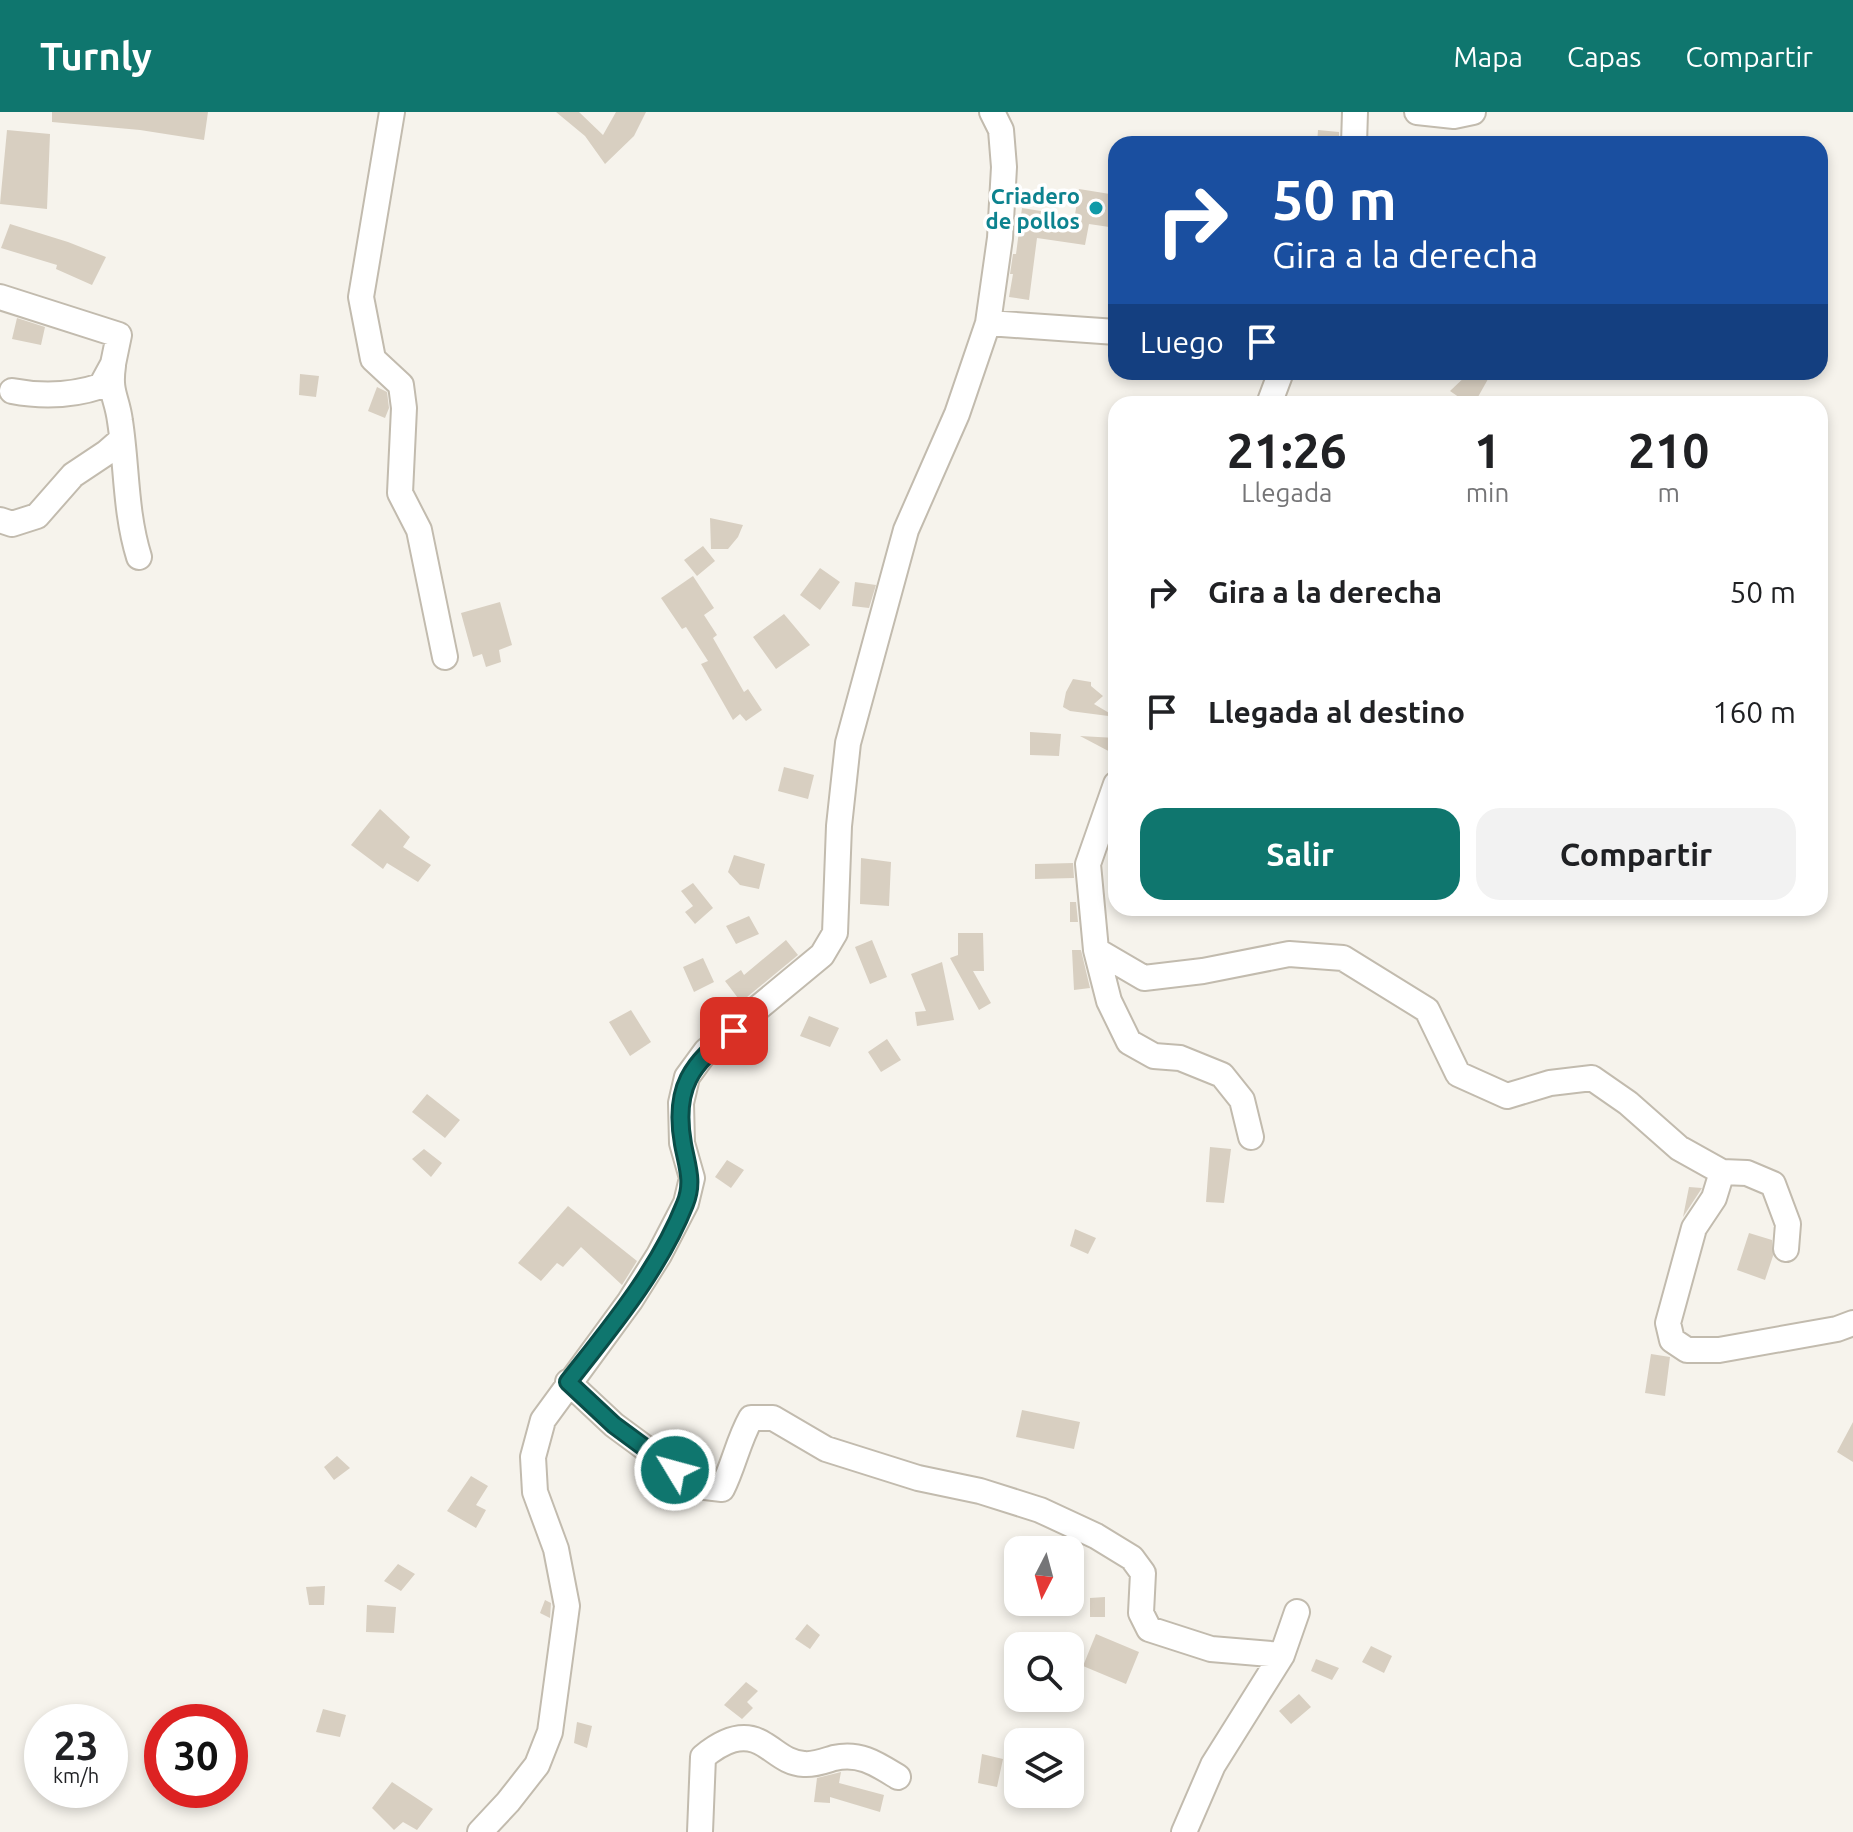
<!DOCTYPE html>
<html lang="es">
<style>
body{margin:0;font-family:Ubuntu,sans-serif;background:#f2f2f2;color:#202124;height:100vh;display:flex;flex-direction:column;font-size:30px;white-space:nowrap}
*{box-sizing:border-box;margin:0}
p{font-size:26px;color:#757577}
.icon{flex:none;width:44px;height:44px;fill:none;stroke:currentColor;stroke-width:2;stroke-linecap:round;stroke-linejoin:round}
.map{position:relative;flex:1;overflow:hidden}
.panel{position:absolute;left:1108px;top:284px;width:720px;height:520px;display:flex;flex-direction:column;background:#fff;border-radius:24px;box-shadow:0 4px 12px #0003}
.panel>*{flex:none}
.hud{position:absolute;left:1108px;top:24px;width:720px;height:244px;border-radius:24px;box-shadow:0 4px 12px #0003;background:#1a4fa0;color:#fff;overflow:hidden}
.needle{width:52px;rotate:186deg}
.buttons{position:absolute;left:1004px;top:1424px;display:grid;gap:16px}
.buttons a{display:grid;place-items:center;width:80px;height:80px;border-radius:16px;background:#fff;box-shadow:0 4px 12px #0003;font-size:40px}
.speed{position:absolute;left:24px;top:1592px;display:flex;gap:16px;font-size:40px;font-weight:700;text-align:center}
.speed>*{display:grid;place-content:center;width:104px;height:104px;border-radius:50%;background:#fff;box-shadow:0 4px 12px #0003;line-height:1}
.speed small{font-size:20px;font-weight:400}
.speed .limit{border:12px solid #d22;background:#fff;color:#111}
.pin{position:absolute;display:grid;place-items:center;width:68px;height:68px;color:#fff;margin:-34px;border-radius:16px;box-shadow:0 4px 12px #0006}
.me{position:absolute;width:88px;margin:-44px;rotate:307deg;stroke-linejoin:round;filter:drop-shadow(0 0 6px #0008)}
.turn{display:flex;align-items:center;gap:28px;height:168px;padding:0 32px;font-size:36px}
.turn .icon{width:104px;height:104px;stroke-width:2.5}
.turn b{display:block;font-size:56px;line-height:68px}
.then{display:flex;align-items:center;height:76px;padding:0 32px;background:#0003;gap:16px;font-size:30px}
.eta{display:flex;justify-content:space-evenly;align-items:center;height:136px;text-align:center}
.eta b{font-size:48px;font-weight:700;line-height:56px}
.action{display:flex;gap:16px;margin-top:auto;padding:16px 32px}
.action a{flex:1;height:92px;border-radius:24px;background:#0f766e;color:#fff;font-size:32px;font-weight:700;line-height:92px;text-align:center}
.action a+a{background:#f2f2f2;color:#202124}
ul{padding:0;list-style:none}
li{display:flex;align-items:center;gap:24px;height:120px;padding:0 32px}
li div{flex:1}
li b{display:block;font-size:30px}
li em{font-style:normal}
header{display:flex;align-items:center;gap:48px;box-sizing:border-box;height:112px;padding:0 40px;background:#0f766e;color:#fff}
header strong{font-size:38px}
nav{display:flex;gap:44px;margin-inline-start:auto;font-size:28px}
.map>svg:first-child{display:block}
</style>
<header>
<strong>Turnly</strong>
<nav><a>Mapa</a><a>Capas</a><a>Compartir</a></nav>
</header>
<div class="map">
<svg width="1853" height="1720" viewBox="0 0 1853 1720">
<rect width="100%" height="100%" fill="#f6f3ec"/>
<path fill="#d8cfc1" d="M 52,0 L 208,0 L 204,28 L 140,18 L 52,10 Z
M 556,0 L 579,0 L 603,23 L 616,0 L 646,0 L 634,24 L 605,52 L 585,24 Z
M 7,18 L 50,22 L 47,97 L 0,92 Z
M 1318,18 L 1339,20 L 1339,32 L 1317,32 Z
M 1079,77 L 1116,83 L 1116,116 L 1089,112 L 1085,133 L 1037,126 L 1029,188 L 1009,185 L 1013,162 L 1010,162 L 1013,142 L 1016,142 L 1022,96 L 1041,99 L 1040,106 L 1074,109 Z
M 10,112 L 68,130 L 106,145 L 92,173 L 56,157 L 57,153 L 1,136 Z
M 17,206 L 45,215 L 41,233 L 12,227 Z
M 1470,260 L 1492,260 L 1474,292 L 1469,292 L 1450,279 Z
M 300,262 L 319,264 L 316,285 L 299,283 Z
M 377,275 L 387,280 L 389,296 L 385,306 L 368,299 Z
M 710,406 L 743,413 L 738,425 L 728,437 L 711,437 Z
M 703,434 L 715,449 L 697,464 L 684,448 Z
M 820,456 L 840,470 L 820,498 L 800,483 Z
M 693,464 L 714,496 L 704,503 L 717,523 L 713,526 L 744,580 L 748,577 L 762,598 L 746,609 L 740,602 L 733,608 L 701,552 L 708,549 L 686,515 L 682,517 L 661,486 Z
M 855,470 L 876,473 L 869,496 L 852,494 Z
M 500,490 L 512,533 L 499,538 L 501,550 L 486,555 L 482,542 L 473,545 L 461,501 Z
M 784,502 L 810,533 L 776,557 L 753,525 Z
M 1073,567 L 1091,570 L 1091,574 L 1103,584 L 1094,592 L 1116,605 L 1070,599 L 1063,595 L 1066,580 Z
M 1030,620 L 1061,622 L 1059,644 L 1030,643 Z
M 1080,624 L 1116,626 L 1116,643 Z
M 784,655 L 814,663 L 808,687 L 778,679 Z
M 380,697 L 410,725 L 403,735 L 431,753 L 418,770 L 387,751 L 383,757 L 351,733 Z
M 734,743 L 765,752 L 759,777 L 740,773 L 728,760 Z
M 861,746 L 891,750 L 889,794 L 860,792 Z
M 1073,751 L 1074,766 L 1035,767 L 1035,752 Z
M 693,771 L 713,796 L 695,812 L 685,800 L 693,794 L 681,779 Z
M 1070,790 L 1076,790 L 1078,810 L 1070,810 Z
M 749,804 L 759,822 L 736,832 L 726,814 Z
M 958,821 L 983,821 L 984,859 L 973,859 L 991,891 L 979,898 L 950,846 L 958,843 Z
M 786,828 L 798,843 L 741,890 L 725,869 L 741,858 L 744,863 Z
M 872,828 L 887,865 L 870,872 L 855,835 Z
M 1072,838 L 1081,838 L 1090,876 L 1074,878 Z
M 703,846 L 714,870 L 694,880 L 683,855 Z
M 942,850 L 954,908 L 917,914 L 915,900 L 926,899 L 911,862 Z
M 631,898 L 651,930 L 630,944 L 609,910 Z
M 809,904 L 839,916 L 830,935 L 800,924 Z
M 887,927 L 901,948 L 881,960 L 868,940 Z
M 427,982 L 460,1008 L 445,1026 L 412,1000 Z
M 1210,1035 L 1231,1037 L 1224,1091 L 1206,1090 Z
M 424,1037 L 442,1051 L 431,1065 L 412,1047 Z
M 727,1048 L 744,1058 L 731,1076 L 715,1065 Z
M 1689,1075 L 1702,1076 L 1683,1105 Z
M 568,1094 L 637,1149 L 622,1173 L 581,1135 L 563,1155 L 557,1151 L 541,1169 L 518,1151 Z
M 1075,1117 L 1096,1126 L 1088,1142 L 1070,1134 Z
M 1749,1121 L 1772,1128 L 1773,1144 L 1765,1168 L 1737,1158 Z
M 1651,1242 L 1670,1245 L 1665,1284 L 1645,1281 Z
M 1022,1298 L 1080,1310 L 1074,1337 L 1016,1325 Z
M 1853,1310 L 1853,1350 L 1837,1340 Z
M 337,1344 L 350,1356 L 334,1368 L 324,1355 Z
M 471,1364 L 488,1374 L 476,1393 L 486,1398 L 476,1416 L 447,1399 Z
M 398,1452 L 415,1462 L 401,1479 L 384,1469 Z
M 325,1474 L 324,1493 L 309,1493 L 306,1475 Z
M 1105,1485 L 1105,1505 L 1090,1505 L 1090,1486 Z
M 545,1488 L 551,1491 L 550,1506 L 540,1501 Z
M 367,1493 L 396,1495 L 394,1521 L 366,1520 Z
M 807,1512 L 820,1523 L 810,1537 L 795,1527 Z
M 1096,1522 L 1139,1540 L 1126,1572 L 1083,1554 Z
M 1371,1534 L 1392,1544 L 1384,1561 L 1362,1550 Z
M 1316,1547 L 1339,1556 L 1332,1568 L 1311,1559 Z
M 746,1570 L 758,1579 L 747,1590 L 753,1596 L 742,1607 L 724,1593 Z
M 1299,1582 L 1311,1595 L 1291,1612 L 1279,1599 Z
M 323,1597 L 346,1603 L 340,1625 L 316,1620 Z
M 577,1610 L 592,1614 L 587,1636 L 574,1631 Z
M 982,1642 L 1003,1647 L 997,1675 L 978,1671 Z
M 841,1660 L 839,1671 L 884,1683 L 880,1700 L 830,1685 L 830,1691 L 814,1690 L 817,1666 Z
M 392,1670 L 433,1697 L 417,1718 L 403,1710 L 394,1718 L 372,1696 Z"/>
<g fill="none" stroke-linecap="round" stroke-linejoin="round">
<defs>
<path id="minor" d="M 392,0 L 361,185 L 373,247 L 401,273 L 404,296 L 400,381 L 419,418 L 445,545
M 1417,0 L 1454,4 L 1473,0
M 1354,32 L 1355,0
M 0,185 L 119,223 L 113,252 L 101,274 C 71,284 43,285 12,279
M 988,211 L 1116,220
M 113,254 C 109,281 117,285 120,309 C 127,354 125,400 139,445
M 1269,292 L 1281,260
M 0,408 L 12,412 L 37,404 L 73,363 L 106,341 L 122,327
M 1116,672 L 1088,752 L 1096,838 L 1109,889 L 1129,930 L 1154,944 L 1180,946 L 1222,963 L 1242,988 L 1251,1025
M 1096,838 L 1144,866 L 1203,859 L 1289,842 L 1343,846 L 1427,898 L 1458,962 L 1507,984 L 1550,971 L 1592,966 L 1628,991 L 1679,1036 L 1722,1060
M 1786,1137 L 1788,1112 L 1773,1072 L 1747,1061 L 1722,1060 L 1714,1086 L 1694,1116 L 1668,1211 L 1672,1228 L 1687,1238 L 1719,1238 L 1837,1217 L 1853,1211
M 568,1270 L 614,1313 L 675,1358 L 705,1375 L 722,1377 C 734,1353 738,1329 751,1306 L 773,1306 L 826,1337 L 918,1366 L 980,1379 L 1040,1398 L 1096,1424 L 1132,1446 L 1143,1461 L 1141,1501 L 1149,1517 L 1211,1537 L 1282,1543
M 480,1720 L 508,1690 L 537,1653 L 550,1620 L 567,1494 L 556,1437 L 535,1380 L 533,1345 L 543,1308 L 630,1189 L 659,1143 L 686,1091 L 692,1066 L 682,1031 L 681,991 L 687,965 L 706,939 L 822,843 L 835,821 L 839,714 L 848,631 L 906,418 L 957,302 L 988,211 L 1000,126 L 1004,55 L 1001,18 L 992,0
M 700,1720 L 703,1645 C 721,1630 743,1618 765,1633 C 778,1641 787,1651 804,1652 C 814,1653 824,1649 834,1646 C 860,1640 877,1652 898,1665
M 1184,1720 L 1213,1653 L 1282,1543 L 1297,1500"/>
</defs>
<use href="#minor" stroke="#c2bbae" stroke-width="28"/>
<use href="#minor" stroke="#fff" stroke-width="24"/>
</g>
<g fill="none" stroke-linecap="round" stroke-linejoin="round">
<defs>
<path id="route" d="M 675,1358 L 614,1313 L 568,1270 C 611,1215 659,1158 685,1092 C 694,1070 687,1054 683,1032 C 673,976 691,951 734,919"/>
</defs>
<use href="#route" stroke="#0a4d48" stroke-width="20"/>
<use href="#route" stroke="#0f766e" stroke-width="14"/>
</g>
<circle fill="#0f9aa8" stroke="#fff" stroke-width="3" cx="1096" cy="96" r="8"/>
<g text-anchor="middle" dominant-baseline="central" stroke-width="7" stroke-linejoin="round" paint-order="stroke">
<g font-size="22" font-weight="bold" fill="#0d838f" stroke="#fff" text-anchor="end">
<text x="1080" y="83">Criadero<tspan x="1080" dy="25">de pollos</tspan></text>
</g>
</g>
</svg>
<div class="buttons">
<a><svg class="needle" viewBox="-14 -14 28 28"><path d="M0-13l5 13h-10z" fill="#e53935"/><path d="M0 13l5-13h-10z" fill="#757577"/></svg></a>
<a><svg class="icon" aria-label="search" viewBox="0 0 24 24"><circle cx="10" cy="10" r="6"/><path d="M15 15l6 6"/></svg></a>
<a><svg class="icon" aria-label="layers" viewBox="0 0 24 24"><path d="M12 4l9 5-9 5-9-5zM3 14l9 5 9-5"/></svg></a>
</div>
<div class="speed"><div>23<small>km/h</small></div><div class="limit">30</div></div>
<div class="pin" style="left:734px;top:919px;background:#d93025"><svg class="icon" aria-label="arrive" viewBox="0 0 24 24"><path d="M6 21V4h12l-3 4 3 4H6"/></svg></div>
<svg class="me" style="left:675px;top:1358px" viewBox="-20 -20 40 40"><circle r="17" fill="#0f766e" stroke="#fff" stroke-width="3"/><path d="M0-11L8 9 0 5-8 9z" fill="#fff"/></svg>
<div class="hud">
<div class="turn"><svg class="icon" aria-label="right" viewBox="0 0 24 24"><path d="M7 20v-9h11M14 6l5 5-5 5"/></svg><div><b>50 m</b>Gira a la derecha</div></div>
<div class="then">Luego<svg class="icon" aria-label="arrive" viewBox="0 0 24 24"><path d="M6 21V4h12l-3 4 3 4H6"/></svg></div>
</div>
<section class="panel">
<div class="eta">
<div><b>21:26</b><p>Llegada</p></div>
<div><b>1</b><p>min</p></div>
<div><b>210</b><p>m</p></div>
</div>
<ul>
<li><svg class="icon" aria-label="right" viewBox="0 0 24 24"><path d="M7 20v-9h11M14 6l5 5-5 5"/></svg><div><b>Gira a la derecha</b></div><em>50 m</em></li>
<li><svg class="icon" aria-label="arrive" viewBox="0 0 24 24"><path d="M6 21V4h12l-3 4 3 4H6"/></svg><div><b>Llegada al destino</b></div><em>160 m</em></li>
</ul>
<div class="action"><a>Salir</a><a>Compartir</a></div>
</section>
</div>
